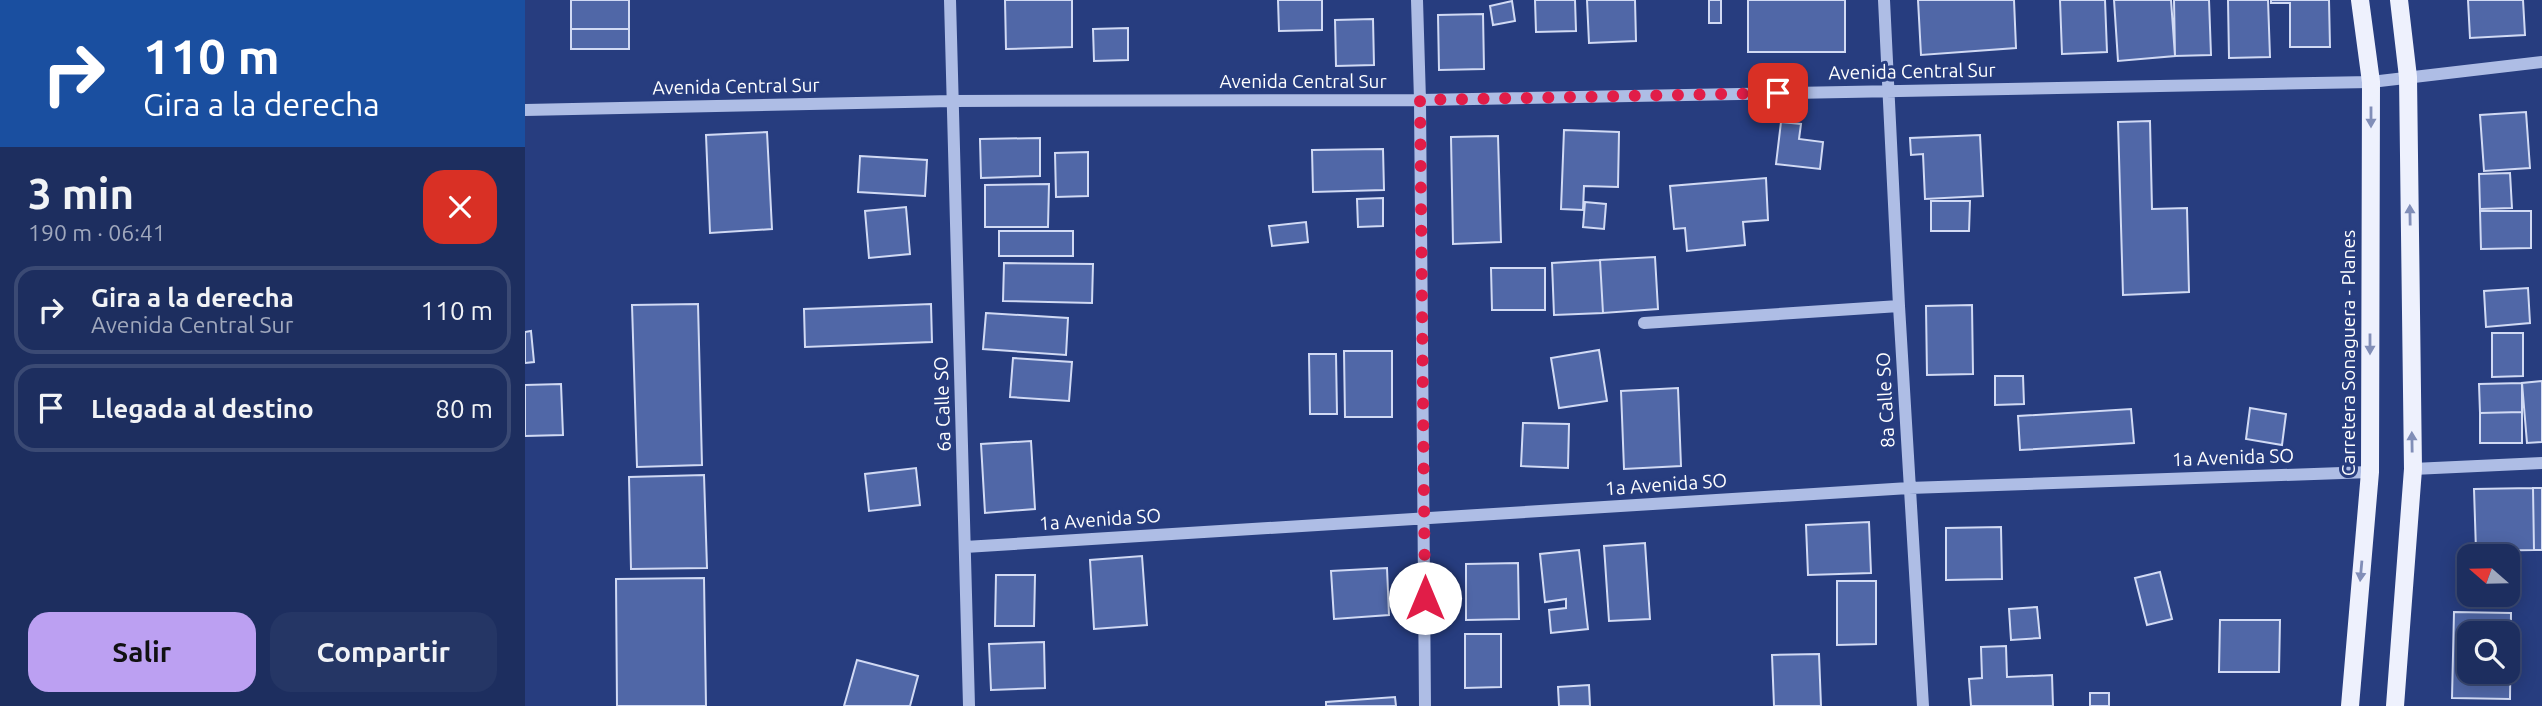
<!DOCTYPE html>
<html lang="es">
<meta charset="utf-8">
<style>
body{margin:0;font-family:Ubuntu,sans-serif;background:#253665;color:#f1f3f6;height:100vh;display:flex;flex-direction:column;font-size:26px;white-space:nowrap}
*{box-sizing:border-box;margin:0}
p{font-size:23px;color:#a0a8bd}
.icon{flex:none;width:38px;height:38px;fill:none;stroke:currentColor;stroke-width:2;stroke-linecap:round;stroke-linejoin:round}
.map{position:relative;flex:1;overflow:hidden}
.sheet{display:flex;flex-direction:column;background:#1d2e5f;width:525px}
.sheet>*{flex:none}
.banner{background:#1a4fa0;color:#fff;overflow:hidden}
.needle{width:46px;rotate:290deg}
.fabs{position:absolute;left:1932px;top:544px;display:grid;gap:14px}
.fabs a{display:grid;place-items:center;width:63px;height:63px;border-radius:14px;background:#1d2e5f;box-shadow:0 4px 18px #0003,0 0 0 2px #3b4a74;font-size:35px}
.pin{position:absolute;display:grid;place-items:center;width:60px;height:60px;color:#fff;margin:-30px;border-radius:14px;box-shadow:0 4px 10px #0006}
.me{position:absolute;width:77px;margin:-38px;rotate:0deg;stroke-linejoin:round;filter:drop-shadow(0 0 5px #0008)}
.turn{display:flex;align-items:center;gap:24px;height:147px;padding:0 28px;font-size:32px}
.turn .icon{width:91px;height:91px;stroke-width:2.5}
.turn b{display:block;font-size:49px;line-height:60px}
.round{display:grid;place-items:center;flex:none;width:74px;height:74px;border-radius:21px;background:#253665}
.summary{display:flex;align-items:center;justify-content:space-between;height:119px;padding:0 28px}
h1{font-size:42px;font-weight:700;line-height:52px}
.cta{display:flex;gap:14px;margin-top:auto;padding:14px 28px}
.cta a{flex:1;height:80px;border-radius:21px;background:#bca0f2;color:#111;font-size:28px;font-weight:700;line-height:80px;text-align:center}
.cta a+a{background:#253665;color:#f1f3f6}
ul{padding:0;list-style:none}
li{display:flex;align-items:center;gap:21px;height:88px;margin:0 14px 10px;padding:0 14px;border:4px solid #3b4a74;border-radius:21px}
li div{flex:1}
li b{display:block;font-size:26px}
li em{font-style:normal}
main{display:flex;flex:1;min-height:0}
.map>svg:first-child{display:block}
</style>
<main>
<section class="sheet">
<div class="banner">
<div class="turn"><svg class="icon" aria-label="right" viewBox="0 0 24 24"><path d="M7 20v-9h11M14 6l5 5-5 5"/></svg><div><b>110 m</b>Gira a la derecha</div></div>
</div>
<div class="summary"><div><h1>3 min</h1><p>190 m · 06:41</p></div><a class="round" style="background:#d93025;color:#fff"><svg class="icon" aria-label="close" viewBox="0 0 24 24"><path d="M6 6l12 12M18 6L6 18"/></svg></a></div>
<ul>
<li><svg class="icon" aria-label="right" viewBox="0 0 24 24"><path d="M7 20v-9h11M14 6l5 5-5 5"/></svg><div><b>Gira a la derecha</b><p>Avenida Central Sur</p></div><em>110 m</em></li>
<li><svg class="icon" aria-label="arrive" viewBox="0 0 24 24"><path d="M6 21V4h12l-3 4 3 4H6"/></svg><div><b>Llegada al destino</b></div><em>80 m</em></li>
</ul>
<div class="cta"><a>Salir</a><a>Compartir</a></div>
</section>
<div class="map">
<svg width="2017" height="706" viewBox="0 0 2017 706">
<rect width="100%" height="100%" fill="#273d7f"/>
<path fill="#5067a7" stroke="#d1daf4" stroke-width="2" fill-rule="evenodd" d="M 46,0 L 104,0 L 104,29 L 46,29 Z
M 480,0 L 547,0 L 547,47 L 481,49 Z
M 753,0 L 797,0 L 797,30 L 754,31 Z
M 1010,0 L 1050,0 L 1051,31 L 1011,32 Z
M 1062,0 L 1110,0 L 1111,41 L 1064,43 Z
M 1184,0 L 1196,0 L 1196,23 L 1184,23 Z
M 1223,0 L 1320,0 L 1320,52 L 1223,52 Z
M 1393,0 L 1489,0 L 1491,48 L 1396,55 Z
M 1535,0 L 1580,0 L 1582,52 L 1537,54 Z
M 1589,0 L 1646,0 L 1650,56 L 1593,61 Z
M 1649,0 L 1684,0 L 1686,55 L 1650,56 Z
M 1703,0 L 1743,0 L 1745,57 L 1704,58 Z
M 1746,0 L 1804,0 L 1805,47 L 1765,47 L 1765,3 L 1746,3 Z
M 1943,0 L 1998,0 L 2000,35 L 1945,38 Z
M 987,1 L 990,21 L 968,25 L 965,6 Z
M 958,14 L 959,69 L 914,70 L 913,15 Z
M 848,19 L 849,65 L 811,66 L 810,20 Z
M 603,28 L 603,60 L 569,61 L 568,29 Z
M 46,29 L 104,29 L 104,49 L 46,49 Z
M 2001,112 L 2005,168 L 1959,171 L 1955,115 Z
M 1625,121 L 1627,209 L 1662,208 L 1664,292 L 1598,295 L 1593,122 Z
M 1256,122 L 1276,124 L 1274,139 L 1298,142 L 1295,169 L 1251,164 Z
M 1039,130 L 1094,132 L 1093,187 L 1059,186 L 1058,210 L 1036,209 Z
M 242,132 L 247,229 L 185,233 L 181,135 Z
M 1455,135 L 1458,196 L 1400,199 L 1398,154 L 1386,155 L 1385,138 Z
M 973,136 L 976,242 L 928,244 L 926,137 Z
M 515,138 L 515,176 L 456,178 L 455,139 Z
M 858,149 L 859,190 L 788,192 L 787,150 Z
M 563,152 L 563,196 L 531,197 L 530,153 Z
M 335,156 L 402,160 L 400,196 L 333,192 Z
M 1985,173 L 1987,208 L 1955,209 L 1954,174 Z
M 1241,178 L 1243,220 L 1218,222 L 1220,245 L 1162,251 L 1160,228 L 1149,229 L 1145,186 Z
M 524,184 L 523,227 L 460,227 L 460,185 Z
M 858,198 L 858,226 L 833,227 L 832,199 Z
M 1406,201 L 1445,201 L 1444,231 L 1406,231 Z
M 1060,202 L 1081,204 L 1079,229 L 1058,227 Z
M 381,207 L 385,254 L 344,258 L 340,211 Z
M 1955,211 L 2006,211 L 2006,248 L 1956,249 Z
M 781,222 L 783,242 L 747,246 L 744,226 Z
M 474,231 L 548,231 L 548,256 L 474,256 Z
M 1130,257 L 1133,309 L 1078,313 L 1075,260 Z
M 1075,260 L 1078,313 L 1029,315 L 1027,263 Z
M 479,263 L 568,264 L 567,303 L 478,301 Z
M 966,268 L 1020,268 L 1020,310 L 967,310 Z
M 2003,288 L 2005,323 L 1961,327 L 1959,291 Z
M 173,304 L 177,465 L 112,467 L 107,305 Z
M 406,304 L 407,342 L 280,347 L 279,309 Z
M 1447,305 L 1448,374 L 1402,375 L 1401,306 Z
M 461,313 L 543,318 L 541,355 L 458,349 Z
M 6,331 L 9,362 L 0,363 L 0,332 Z
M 1967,333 L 1998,333 L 1998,376 L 1967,377 Z
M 1074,350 L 1082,401 L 1034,408 L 1026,358 Z
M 819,351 L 867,351 L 867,417 L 820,417 Z
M 784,354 L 811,354 L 812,414 L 785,414 Z
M 488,358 L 547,362 L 544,401 L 485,397 Z
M 1470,376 L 1498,376 L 1499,404 L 1470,405 Z
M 2017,381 L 2017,442 L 2002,443 L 1997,383 Z
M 1997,383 L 1997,412 L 1955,413 L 1954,384 Z
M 36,384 L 38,435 L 0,436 L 0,385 Z
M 1153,388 L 1156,466 L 1099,469 L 1096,391 Z
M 1725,408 L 1761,414 L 1757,445 L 1721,439 Z
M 1606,409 L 1609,443 L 1495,450 L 1493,416 Z
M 1997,412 L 1997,443 L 1955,443 L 1955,413 Z
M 998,423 L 1044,424 L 1043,468 L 996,466 Z
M 506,441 L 510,509 L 460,513 L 456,444 Z
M 391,468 L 395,505 L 344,511 L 340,474 Z
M 179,475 L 182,568 L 106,569 L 104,477 Z
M 2008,488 L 2009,550 L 1951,551 L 1949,489 Z
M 2008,488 L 2017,488 L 2017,550 L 2009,550 Z
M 1344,522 L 1346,573 L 1283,575 L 1281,525 Z
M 1476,527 L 1477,579 L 1421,580 L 1421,528 Z
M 1120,543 L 1125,619 L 1084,621 L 1079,546 Z
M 1054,550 L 1063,629 L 1026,633 L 1024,610 L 1041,608 L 1041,599 L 1020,602 L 1015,554 Z
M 617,556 L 622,625 L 569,629 L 565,560 Z
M 993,563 L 994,619 L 941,620 L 941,564 Z
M 862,568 L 864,615 L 809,619 L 806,571 Z
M 1635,572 L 1647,619 L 1622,625 L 1610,578 Z
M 471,575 L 510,575 L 509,626 L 470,626 Z
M 179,578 L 181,706 L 92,706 L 91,579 Z
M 1312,581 L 1351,581 L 1351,644 L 1312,645 Z
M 1512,607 L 1515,638 L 1486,640 L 1484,609 Z
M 1929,612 L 1986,613 L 1985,699 L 1927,698 ZM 1944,634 L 1983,634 L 1983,672 L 1944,672 Z
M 1695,620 L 1755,620 L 1754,672 L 1694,672 Z
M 940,634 L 976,634 L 976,687 L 940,688 Z
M 519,642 L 520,688 L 466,690 L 464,644 Z
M 1481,646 L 1482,677 L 1527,675 L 1528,706 L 1446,706 L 1444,679 L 1457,678 L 1456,647 Z
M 1294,654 L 1296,706 L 1249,706 L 1247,655 Z
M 332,660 L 393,676 L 385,706 L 319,706 Z
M 1064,685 L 1065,706 L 1034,706 L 1033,687 Z
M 1565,693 L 1584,693 L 1584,706 L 1565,706 Z
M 870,697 L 871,706 L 801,706 L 801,702 Z"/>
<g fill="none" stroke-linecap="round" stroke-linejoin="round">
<path stroke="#aebde5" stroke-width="12" d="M 425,0 L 444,706
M 892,0 L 895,100 L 900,706
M 1359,0 L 1374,306 L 1398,706
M 0,110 L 427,101 L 895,100 L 1846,82 L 2017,62
M 1119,323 L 1374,306
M 1888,469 L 2017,463
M 440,547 L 1384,488 L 1845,472"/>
<path stroke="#eef1fd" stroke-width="18" d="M 1825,706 L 1845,472 L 1846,82 L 1835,0
M 1870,706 L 1888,469 L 1883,77 L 1874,0"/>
</g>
<defs><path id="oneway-solid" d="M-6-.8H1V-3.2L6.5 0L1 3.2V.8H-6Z" transform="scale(1.75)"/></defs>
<g fill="#818eb8">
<use href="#oneway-solid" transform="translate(1846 117) rotate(90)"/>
<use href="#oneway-solid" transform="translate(1885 215) rotate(-91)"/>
<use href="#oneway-solid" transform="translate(1845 344) rotate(90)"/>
<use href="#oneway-solid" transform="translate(1887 442) rotate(-91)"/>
<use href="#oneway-solid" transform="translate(1836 571) rotate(95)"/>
</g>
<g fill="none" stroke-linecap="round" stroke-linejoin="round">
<path stroke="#e11d48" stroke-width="12" stroke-dasharray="0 21.6" d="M 900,598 L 895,100 L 1253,93"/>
</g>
<g text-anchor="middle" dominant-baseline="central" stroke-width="6" stroke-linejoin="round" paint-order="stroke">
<g font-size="19" fill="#fff" stroke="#273d7f">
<text transform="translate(1387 71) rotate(-1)">Avenida Central Sur</text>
<text x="778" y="81">Avenida Central Sur</text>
<text transform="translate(211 86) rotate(-1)">Avenida Central Sur</text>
<text transform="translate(1823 353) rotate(-90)">Carretera Sonaguera - Planes</text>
<text transform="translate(1360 400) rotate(-93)">8a Calle SO</text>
<text transform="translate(417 404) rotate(-92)">6a Calle SO</text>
<text transform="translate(1708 457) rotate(-2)">1a Avenida SO</text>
<text transform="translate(1141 484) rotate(-4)">1a Avenida SO</text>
<text transform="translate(575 519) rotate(-4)">1a Avenida SO</text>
</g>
</g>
</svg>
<div class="fabs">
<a><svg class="needle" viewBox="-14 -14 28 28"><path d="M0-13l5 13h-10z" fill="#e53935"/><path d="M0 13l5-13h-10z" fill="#a0a8bd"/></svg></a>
<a><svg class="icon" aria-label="search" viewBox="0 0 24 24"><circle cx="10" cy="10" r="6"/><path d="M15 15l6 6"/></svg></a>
</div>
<div class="pin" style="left:1253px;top:93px;background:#d93025"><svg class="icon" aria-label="arrive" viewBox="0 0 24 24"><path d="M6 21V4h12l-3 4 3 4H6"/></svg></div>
<svg class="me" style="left:900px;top:598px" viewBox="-20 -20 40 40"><circle r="19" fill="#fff"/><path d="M0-13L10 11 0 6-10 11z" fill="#e11d48"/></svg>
</div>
</main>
